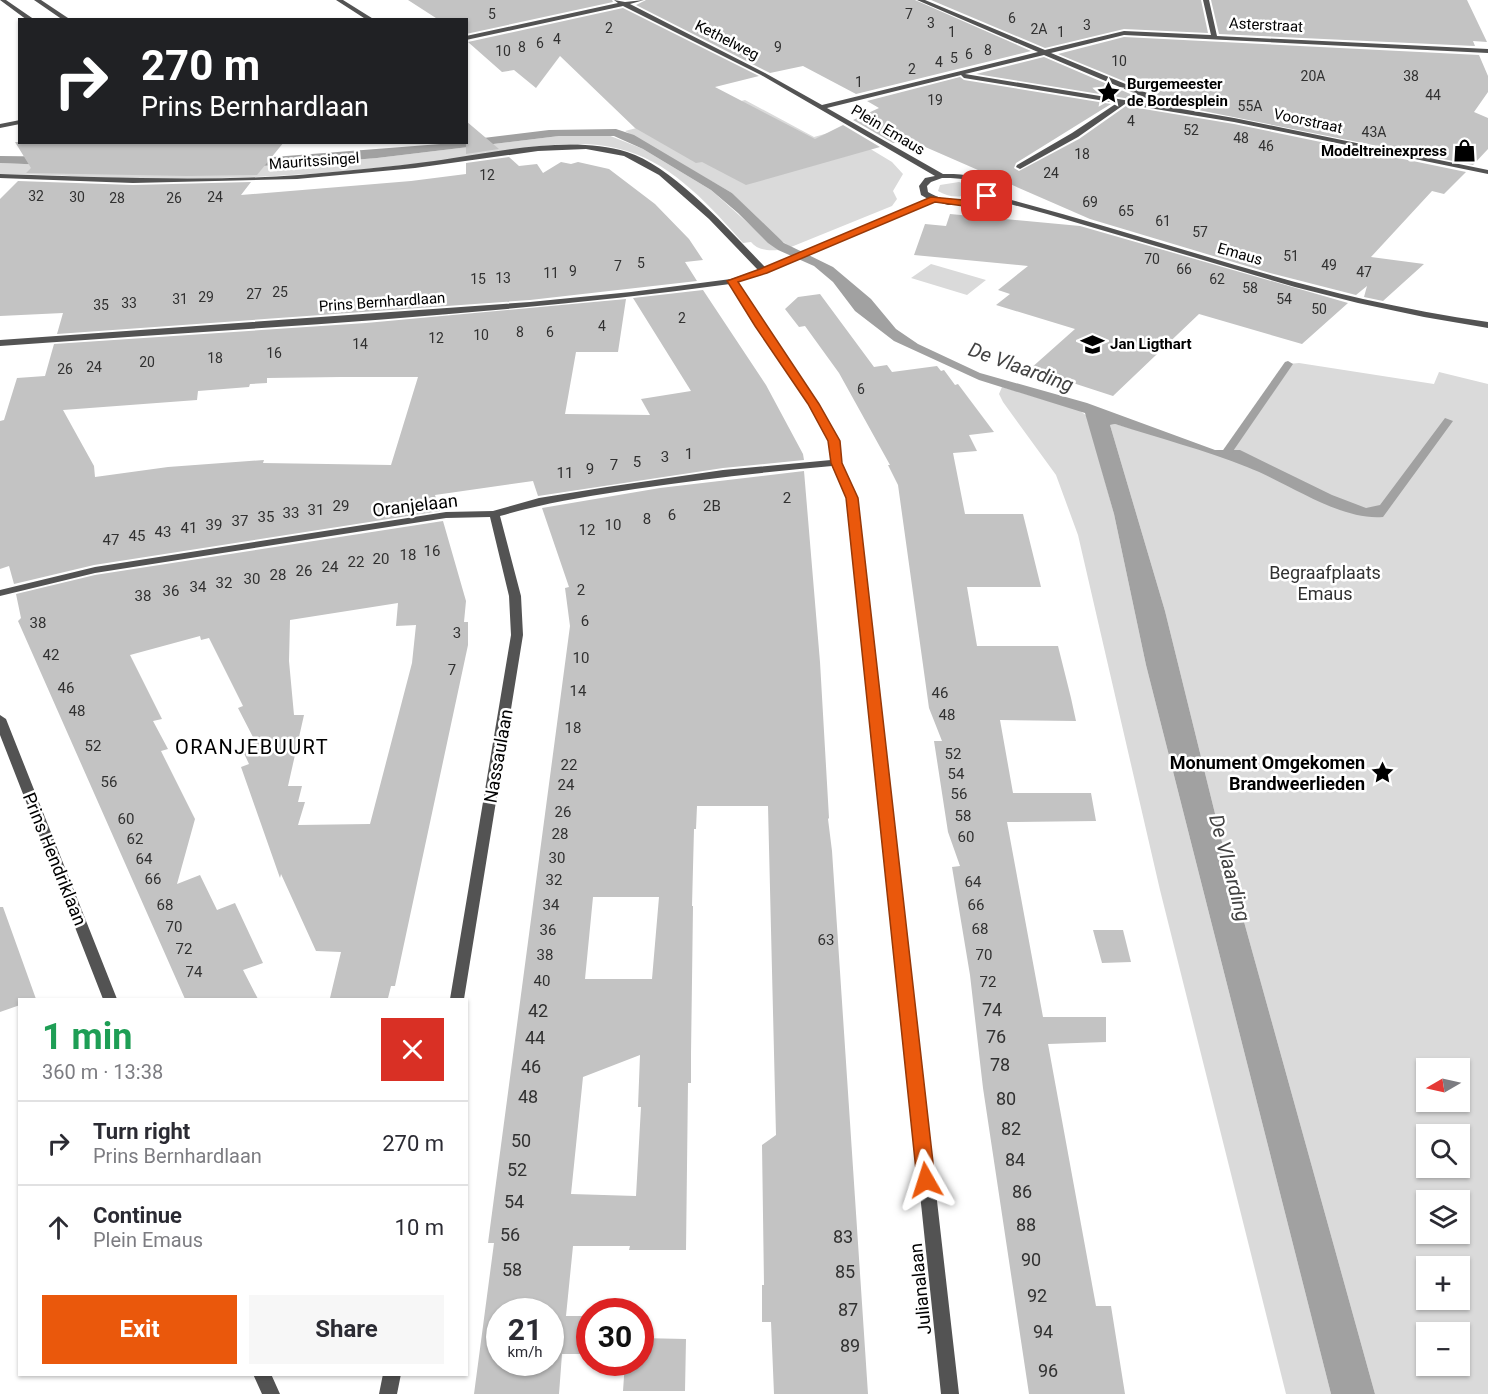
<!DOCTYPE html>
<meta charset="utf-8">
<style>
body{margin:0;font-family:Roboto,sans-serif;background:#f7f7f7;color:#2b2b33;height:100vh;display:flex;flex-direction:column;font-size:22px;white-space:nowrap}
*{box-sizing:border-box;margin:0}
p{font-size:20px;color:#7c7c81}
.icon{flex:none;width:33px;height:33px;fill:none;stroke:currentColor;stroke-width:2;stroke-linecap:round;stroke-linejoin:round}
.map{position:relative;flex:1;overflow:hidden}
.panel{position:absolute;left:18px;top:998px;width:450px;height:378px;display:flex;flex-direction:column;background:#fff;border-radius:0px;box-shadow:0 2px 4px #0004}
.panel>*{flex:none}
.banner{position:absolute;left:18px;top:18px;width:450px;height:126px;border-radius:0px;box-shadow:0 2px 4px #0004;background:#202124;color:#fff;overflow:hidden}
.needle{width:39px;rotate:261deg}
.tools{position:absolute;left:1416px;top:1058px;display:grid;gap:12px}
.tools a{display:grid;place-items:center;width:54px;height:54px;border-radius:0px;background:#fff;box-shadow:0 2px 4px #0004;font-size:30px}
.speed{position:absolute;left:486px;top:1298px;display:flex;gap:12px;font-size:30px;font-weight:700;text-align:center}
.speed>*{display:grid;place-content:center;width:78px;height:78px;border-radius:50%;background:#fff;box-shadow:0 2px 4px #0004;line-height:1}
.speed small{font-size:15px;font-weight:400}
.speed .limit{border:9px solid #d22;background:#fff;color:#111}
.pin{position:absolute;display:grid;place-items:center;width:51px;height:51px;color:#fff;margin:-26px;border-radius:12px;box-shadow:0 3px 9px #0006}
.me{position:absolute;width:66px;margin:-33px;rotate:354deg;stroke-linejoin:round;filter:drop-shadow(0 0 4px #0008)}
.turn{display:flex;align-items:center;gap:21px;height:126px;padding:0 24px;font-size:27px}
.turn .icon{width:78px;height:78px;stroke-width:2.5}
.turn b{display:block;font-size:42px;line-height:51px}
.round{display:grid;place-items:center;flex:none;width:63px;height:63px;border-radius:0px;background:#f7f7f7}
.headline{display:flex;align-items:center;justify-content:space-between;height:102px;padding:0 24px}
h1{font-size:36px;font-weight:700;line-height:45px;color:#1e9e55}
.primary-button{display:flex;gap:12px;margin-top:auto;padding:12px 24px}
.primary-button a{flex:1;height:69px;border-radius:0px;background:#ea580c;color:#fff;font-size:24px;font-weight:700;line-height:69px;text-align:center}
.primary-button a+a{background:#f7f7f7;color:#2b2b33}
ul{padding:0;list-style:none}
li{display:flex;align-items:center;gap:18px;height:84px;padding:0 24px;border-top:2px solid #e1e1e2}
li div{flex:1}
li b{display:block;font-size:22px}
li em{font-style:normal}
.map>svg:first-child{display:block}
</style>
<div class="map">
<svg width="1488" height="1394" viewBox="0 0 1488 1394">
<rect width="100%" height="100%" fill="#fff"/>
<path fill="#dadada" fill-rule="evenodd" d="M 745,100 L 814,137 L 839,130 L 892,162 L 903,174 L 893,191 L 897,199 L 892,206 L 791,247 L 780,240 L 732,193 L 625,131 Z
M 608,135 L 643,149 L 711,190 L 778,250 C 768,251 757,250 751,242 L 743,243 C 712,208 674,165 627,151 C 574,135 515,151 461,158 C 419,164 377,168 335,172 C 273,177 211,179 149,179 C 100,178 50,174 0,174 L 0,163 L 147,169 L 291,165 L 377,158 L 559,136 Z
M 959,182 L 972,186 L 974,190 C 965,199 949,198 938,191 L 940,185 Z
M 931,264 L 986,280 L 967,295 L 911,278 Z
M 1299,363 L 1434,384 L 1439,372 L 1488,384 L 1488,1394 L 1375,1394 L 1223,846 L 1165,611 L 1110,425 L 1115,424 L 1225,455 L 1288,364 ZM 1426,1068 L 1460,1068 L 1460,1101 L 1426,1101 ZM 1426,1134 L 1460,1134 L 1460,1167 L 1426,1167 ZM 1426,1200 L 1460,1200 L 1460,1233 L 1426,1233 ZM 1426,1266 L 1460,1266 L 1460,1299 L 1426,1299 ZM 1426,1332 L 1460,1332 L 1460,1365 L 1426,1365 Z
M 1002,387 L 1079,410 L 1087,416 L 1114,514 L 1146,665 L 1331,1394 L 1286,1394 L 1160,890 L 1078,535 L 1056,475 L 1003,402 L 999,394 Z"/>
<path fill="#a1a1a1" d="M 616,129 L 634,135 L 732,193 L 784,243 L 833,267 L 871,299 L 896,329 L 918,344 L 980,373 L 1087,403 L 1215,450 L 1240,450 L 1332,495 L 1366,508 L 1380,505 L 1445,418 L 1453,421 L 1383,517 C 1340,521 1287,482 1247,467 C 1204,450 1159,438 1115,424 L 1110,425 L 1165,611 L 1223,846 L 1375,1394 L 1331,1394 L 1146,665 L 1114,514 L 1085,413 L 979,380 L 894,341 L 855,311 L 833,282 L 814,266 L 778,250 L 768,243 L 738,213 L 711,190 L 643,149 L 614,136 L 559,136 L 377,158 L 291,165 L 147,169 L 0,163 L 0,156 L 248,159 L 466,142 L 467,140 L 549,130 Z"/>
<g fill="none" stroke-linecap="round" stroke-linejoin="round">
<path fill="#a1a1a1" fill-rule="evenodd" d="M 1288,361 L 1293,364 L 1229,457 L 1221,457 L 1221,453 L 1285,362 Z"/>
</g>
<path fill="#c3c3c3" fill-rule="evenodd" d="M 408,0 L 612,0 L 613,2 L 466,34 L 466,20 L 439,20 Z
M 646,0 L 915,0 L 1031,51 L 856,94 L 803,66 L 770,73 L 636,5 Z
M 931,0 L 1201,0 L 1208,33 L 1124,29 L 1045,48 Z
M 1211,0 L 1467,0 L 1487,42 L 1473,41 L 1475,46 L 1219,34 Z
M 623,8 L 759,76 L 715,87 L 815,139 L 843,125 L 880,147 L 746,185 L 702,162 L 696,163 L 635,128 L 560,56 L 536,88 L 514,70 L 502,72 L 468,42 Z
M 1124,37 L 1479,55 L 1488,76 L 1488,92 L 1474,112 L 1488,118 L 1488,149 L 1473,165 L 1178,106 L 1177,103 L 1058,54 Z
M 1044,57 L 1149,102 L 976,74 Z
M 960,77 L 964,80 L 1111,104 L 1016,163 L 1014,168 L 1019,171 L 1079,139 L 1126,106 L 1234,124 L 1466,172 L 1444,194 L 1432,191 L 1371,257 L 1424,264 L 1383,301 L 1364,297 L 1367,286 L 1356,295 L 1270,273 L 1090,219 L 907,139 L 893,143 L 853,120 L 879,108 L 867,101 Z
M 466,121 L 499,149 L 466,154 Z
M 15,142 L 284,142 L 257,175 L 187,176 L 26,173 L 31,168 Z
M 509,157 L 519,166 L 537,164 L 543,173 L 561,162 L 571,164 L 578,162 L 609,169 L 655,204 L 689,239 L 703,260 L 685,262 L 697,281 L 530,300 L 57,334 L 63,313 L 0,316 L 0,199 L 18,181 L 133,185 L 251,182 L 241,195 L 411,181 L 466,174 L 466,163 Z
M 950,214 L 1080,226 L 1348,303 L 1302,344 L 1199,314 L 1113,396 L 1030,369 L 1075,329 L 996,305 L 1010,294 L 998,290 L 1028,266 L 914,255 L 925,224 L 946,226 Z
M 703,290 L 766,385 L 803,454 L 804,460 L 723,468 L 538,496 L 533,481 L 435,495 L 440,511 L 94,565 L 14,584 L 9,566 L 0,569 L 0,421 L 4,420 L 17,378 L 45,376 L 54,344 L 366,323 L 626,299 L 618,352 L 576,352 L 565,414 L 650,415 L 641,399 L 691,391 L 633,298 ZM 341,377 L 418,377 L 391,465 L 263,463 L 264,460 L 168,467 L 95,477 L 94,466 L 63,410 L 197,400 L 198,391 L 249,387 L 250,384 L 267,383 L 267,378 Z
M 820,294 L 874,367 L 887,365 L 892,372 L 937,366 L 941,371 L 944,370 L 955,385 L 958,384 L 994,432 L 969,435 L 977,451 L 953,453 L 965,514 L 1023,514 L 1041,587 L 967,587 L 977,646 L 1058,646 L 1071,698 L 1076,721 L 1000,720 L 1013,793 L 1091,793 L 1096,821 L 1007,822 L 1043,1017 L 1106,1017 L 1106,1042 L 1048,1044 L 1096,1306 L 1111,1306 L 1125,1394 L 1029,1394 L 983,1088 L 970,975 L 952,867 L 960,866 L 948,832 L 934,741 L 942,741 L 929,708 L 898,485 L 888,465 L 890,465 L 839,373 L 805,326 L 799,327 L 785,309 L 798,297 Z
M 804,471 L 820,662 L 829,818 L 828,819 L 832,851 L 868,1394 L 774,1394 L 771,1322 L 762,1322 L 762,1285 L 764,1285 L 762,1145 L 776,1135 L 768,806 L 697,806 L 696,829 L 694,829 L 692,906 L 693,906 L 691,1054 L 691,1083 L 688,1083 L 686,1250 L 629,1250 L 630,1246 L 573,1246 L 566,1316 L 590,1316 L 590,1354 L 562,1354 L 559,1394 L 474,1394 L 494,1243 L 488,1243 L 570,626 L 565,588 L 569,587 L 542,508 L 660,488 ZM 593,897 L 659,897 L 652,979 L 585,979 ZM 640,1055 L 638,1107 L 641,1107 L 636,1196 L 571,1194 L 583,1077 ZM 500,1311 L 550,1311 L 550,1362 L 500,1362 Z
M 443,521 L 466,601 L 464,622 L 468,622 L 468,645 L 395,986 L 391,986 L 388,998 L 330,998 L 341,952 L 316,951 L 281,874 L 280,878 L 241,767 L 249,764 L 240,745 L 255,741 L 238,708 L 243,706 L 209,638 L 201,640 L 200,636 L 130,655 L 162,719 L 153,721 L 168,749 L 161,751 L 195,819 L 177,884 L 200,875 L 217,910 L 235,903 L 263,963 L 243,970 L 258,999 L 185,999 L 18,621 L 21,618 L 16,594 L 95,575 ZM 398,603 L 396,626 L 416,625 L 412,663 L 370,824 L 298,825 L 305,802 L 298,802 L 302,786 L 288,786 L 304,715 L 294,715 L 289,661 L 290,620 Z
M 0,907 L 3,907 L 36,999 L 20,999 L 20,1005 L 0,1012 Z
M 1093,930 L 1123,930 L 1131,962 L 1102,963 Z
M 640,1338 L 686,1339 L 685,1391 L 623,1391 L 625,1362 L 640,1362 Z"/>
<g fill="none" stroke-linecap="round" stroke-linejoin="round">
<path fill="#535353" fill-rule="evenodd" d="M 0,0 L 6,0 L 35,20 L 27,20 Z
M 34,0 L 41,0 L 71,20 L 63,20 Z
M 336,0 L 343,0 L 375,20 L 367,20 Z
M 614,0 L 625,2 L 644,0 L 630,4 L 765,73 L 822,105 L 1038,52 L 917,0 L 925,0 L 1045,50 L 1124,31 L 1211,35 L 1203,0 L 1209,0 L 1217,36 L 1488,49 L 1488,53 L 1124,35 L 1051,53 L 1176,105 L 1176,108 L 1234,118 L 1488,170 L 1488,174 L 1234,122 L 1125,104 L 1078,137 L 1020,169 L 1016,167 L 1017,165 L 1072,133 L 1117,103 L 964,78 L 961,75 L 827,108 L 943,174 C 961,174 984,174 994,192 L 992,195 C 1116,226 1238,270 1363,299 C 1404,308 1446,316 1488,322 L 1488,328 L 1424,317 L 1358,303 L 1295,287 L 1047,214 L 988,198 L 968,205 L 948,205 L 935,201 L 767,273 L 737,282 L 764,326 L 819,404 L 839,441 L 841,463 L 857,498 L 959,1394 L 941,1394 L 847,498 L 832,466 C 766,472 701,479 635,489 C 589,496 544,503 500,516 L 521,596 L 523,635 L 464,999 L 450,999 L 511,635 L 509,596 L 490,517 L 446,518 L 95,573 L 0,596 L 0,590 L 95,567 L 446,512 L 493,511 L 539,498 L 607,487 L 723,470 L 831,460 L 829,441 L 809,404 L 756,326 L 730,284 C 488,317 243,328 0,346 L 0,340 L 530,302 L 631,292 L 731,279 L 758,270 L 709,219 L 659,175 L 624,156 L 586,149 L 538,151 L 415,168 L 297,179 L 133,183 L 0,178 L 0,174 C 99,177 200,182 299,175 C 344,171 389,167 434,161 C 493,153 569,134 627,152 C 674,167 731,232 765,267 L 928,199 L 921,195 L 919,186 L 925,178 L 935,176 L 761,75 L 623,6 L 466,40 L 466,36 L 618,3 ZM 1044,55 L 1167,107 L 965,74 ZM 942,178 C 956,178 978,178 986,192 C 970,206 945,202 928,192 L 927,186 L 931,182 Z
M 20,120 L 20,124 L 0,128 L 0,124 Z
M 0,715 L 6,719 L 117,999 L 103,999 L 0,735 Z
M 253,1374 L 271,1374 L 280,1394 L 262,1394 Z
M 383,1374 L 401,1374 L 397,1394 L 379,1394 Z"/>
</g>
<path fill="#ea580c" stroke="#983908" stroke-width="1.5" d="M 987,193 L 990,194 L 990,198 L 964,206 L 935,202 L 767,273 L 738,282 L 819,404 L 840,441 L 842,463 L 858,498 L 935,1180 L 932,1186 L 926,1188 L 919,1186 L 917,1180 L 846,498 L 831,463 L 828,441 L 808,404 L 755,326 L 727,281 L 760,269 L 931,197 L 963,200 Z"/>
<defs>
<symbol id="sight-bare" viewBox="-9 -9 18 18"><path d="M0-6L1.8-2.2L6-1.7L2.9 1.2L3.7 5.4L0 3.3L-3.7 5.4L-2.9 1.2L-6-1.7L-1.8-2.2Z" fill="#000" stroke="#fff" stroke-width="2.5" paint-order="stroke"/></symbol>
<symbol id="shop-bare" viewBox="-9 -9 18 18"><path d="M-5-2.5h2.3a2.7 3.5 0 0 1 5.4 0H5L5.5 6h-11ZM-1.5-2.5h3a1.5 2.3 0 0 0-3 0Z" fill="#000" stroke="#fff" stroke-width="2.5" paint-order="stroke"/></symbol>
<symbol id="school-bare" viewBox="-9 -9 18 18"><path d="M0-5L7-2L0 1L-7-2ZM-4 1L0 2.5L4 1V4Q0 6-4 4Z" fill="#000" stroke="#fff" stroke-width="2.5" paint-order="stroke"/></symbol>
</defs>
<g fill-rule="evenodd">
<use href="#sight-bare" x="1092" y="76" width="33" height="33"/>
<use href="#shop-bare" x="1448" y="134" width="33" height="33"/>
<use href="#school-bare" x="1076" y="328" width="33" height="33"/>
<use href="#sight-bare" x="1366" y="756" width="33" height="33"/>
</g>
<g text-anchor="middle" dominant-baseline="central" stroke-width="5" stroke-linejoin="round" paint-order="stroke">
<g font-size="14" fill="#313131">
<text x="492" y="14">5</text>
<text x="909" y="14">7</text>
<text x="1012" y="18">6</text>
<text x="931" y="23">3</text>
<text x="1087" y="25">3</text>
<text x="609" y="28">2</text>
<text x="1039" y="29">2A</text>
<text x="952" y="32">1</text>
<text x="1061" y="32">1</text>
<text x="557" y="39">4</text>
<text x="540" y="43">6</text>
<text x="522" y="47">8</text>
<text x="778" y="47">9</text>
<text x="988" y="50">8</text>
<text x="503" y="51">10</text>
<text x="969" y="54">6</text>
<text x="954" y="58">5</text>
<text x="1119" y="61">10</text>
<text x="939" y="62">4</text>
<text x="912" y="69">2</text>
<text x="1313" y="76">20A</text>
<text x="1411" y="76">38</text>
<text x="859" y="82">1</text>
<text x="1433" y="95">44</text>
<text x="935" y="100">19</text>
<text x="1250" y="106">55A</text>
<text x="1131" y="121">4</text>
<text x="1191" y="130">52</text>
<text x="1374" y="132">43A</text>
<text x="1241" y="138">48</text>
<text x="1266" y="146">46</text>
<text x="1082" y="154">18</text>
<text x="1051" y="173">24</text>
<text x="487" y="175">12</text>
<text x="36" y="196">32</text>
<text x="77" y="197">30</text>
<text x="215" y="197">24</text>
<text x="117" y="198">28</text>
<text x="174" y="198">26</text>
<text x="1090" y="202">69</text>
<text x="1126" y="211">65</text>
<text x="1163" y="221">61</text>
<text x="1200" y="232">57</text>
<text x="1291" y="256">51</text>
<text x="1152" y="259">70</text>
<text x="641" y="263">5</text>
<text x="1329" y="265">49</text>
<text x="618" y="266">7</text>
<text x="1184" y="269">66</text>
<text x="573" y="271">9</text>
<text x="1364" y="272">47</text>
<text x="551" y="273">11</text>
<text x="503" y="278">13</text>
<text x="478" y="279">15</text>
<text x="1217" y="279">62</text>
<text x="1250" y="288">58</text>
<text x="280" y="292">25</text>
<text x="254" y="294">27</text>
<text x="206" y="297">29</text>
<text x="180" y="299">31</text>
<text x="1284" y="299">54</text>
<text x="129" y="303">33</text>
<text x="101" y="305">35</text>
<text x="1319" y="309">50</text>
<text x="682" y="318">2</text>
<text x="602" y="326">4</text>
<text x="520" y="332">8</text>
<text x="550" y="332">6</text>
<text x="481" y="335">10</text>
<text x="436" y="338">12</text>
<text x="360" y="344">14</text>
<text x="274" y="353">16</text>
<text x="215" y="358">18</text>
<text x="147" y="362">20</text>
<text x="94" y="367">24</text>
<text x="65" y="369">26</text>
<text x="861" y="389">6</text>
</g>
<g font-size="15" fill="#000" stroke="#fff">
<text transform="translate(1266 25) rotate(3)">Asterstraat</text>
<text transform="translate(727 40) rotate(27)">Kethelweg</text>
<text transform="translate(1308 121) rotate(12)">Voorstraat</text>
<text transform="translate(888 130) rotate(31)">Plein Emaus</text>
<text transform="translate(314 161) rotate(-4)">Mauritssingel</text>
<text transform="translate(1240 254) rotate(16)">Emaus</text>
<text transform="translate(382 302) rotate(-4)">Prins Bernhardlaan</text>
</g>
<g font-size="15" font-weight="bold" fill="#000" stroke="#fff" text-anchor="start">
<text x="1127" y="84">Burgemeester<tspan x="1127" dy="17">de Bordesplein</tspan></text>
<text x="1447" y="151" text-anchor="end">Modeltreinexpress</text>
<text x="1110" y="344">Jan Ligthart</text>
</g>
<g font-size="15" fill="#313131">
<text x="689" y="454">1</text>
<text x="665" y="457">3</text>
<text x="637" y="462">5</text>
<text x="614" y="465">7</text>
<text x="590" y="469">9</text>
<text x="565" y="473">11</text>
<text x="787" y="498">2</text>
<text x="341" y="506">29</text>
<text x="712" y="506">2B</text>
<text x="316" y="510">31</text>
<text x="291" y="513">33</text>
<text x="672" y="515">6</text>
<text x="266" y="517">35</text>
<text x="647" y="519">8</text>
<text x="240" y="521">37</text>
<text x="214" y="525">39</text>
<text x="613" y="525">10</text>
<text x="189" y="528">41</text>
<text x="587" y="530">12</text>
<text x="163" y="532">43</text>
<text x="137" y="536">45</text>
<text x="111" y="540">47</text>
<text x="432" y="551">16</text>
<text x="408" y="555">18</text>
<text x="381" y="559">20</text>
<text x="356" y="562">22</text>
<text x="330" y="567">24</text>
<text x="304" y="571">26</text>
<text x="278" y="575">28</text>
<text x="252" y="579">30</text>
<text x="224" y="583">32</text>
<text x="198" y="587">34</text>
<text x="581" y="590">2</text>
<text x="171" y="591">36</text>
<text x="143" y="596">38</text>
<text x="585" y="621">6</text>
<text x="38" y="623">38</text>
<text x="457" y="633">3</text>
<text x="51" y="655">42</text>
<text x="581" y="658">10</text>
<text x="452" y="670">7</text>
<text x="66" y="688">46</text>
<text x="578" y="691">14</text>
<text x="940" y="693">46</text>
<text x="77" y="711">48</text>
<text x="947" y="715">48</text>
<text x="573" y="728">18</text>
<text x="93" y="746">52</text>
<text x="953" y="754">52</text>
<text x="569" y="765">22</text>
<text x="956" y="774">54</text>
<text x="109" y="782">56</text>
<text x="566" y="785">24</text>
<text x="959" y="794">56</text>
<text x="563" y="812">26</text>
<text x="963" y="816">58</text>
<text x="126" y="819">60</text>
<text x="560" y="834">28</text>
<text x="966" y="837">60</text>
<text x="135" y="839">62</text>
<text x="557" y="858">30</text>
<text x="144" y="859">64</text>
<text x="153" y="879">66</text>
<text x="554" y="880">32</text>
<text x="973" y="882">64</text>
<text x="165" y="905">68</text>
<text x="551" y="905">34</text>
<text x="976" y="905">66</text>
<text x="174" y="927">70</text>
<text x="980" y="929">68</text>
<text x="548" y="930">36</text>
<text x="826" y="940">63</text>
<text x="184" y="949">72</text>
<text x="545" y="955">38</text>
<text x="984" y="955">70</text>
<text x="194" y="972">74</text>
<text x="542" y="981">40</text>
<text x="988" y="982">72</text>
</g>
<g font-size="18" fill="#000" stroke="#fff">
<text transform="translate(415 505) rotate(-7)">Oranjelaan</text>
<text transform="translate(498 756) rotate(-80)">Nassaulaan</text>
<text transform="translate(55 859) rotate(68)">Prins Hendriklaan</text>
<text transform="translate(920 1289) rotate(-96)">Julianalaan</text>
</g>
<g font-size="18" fill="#313131" stroke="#fff">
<text x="1325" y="572">Begraafplaats<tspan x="1325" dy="21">Emaus</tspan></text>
</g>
<g font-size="18" font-weight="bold" fill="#000" stroke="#fff" text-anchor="end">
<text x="1365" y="762">Monument Omgekomen<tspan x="1365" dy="21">Brandweerlieden</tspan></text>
</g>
<g font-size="18" fill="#313131">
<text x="992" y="1009">74</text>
<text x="538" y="1010">42</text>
<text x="996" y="1036">76</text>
<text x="535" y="1037">44</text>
<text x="1000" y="1064">78</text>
<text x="531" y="1066">46</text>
<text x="528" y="1096">48</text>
<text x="1006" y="1098">80</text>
<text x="1011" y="1128">82</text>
<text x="521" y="1140">50</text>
<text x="1015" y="1159">84</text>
<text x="517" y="1169">52</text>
<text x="1022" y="1191">86</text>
<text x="514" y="1201">54</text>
<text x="1026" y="1224">88</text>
<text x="510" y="1234">56</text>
<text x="843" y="1236">83</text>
<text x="1031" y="1259">90</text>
<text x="512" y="1269">58</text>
<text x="845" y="1271">85</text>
<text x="1037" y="1295">92</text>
<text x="848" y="1309">87</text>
<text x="1043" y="1331">94</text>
<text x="850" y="1345">89</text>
<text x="1048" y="1370">96</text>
</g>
<g font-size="20" font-style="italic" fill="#424242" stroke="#fff">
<text transform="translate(1021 367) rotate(20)">De Vlaarding</text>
<text transform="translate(1230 868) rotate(75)">De Vlaarding</text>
</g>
<g font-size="20" letter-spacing="1.5" fill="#000" stroke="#fff">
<text x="252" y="747">ORANJEBUURT</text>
</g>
</g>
</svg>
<div class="tools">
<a><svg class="needle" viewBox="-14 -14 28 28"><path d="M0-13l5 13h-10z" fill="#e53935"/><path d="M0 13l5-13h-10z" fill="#7c7c81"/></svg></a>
<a><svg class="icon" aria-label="search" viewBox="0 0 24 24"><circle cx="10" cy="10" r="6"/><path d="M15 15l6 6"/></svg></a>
<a><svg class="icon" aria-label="layers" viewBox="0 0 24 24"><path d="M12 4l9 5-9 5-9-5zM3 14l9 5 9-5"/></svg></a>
<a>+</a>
<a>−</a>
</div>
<div class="speed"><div>21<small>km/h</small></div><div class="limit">30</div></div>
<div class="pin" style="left:987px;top:196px;background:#d93025"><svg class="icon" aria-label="arrive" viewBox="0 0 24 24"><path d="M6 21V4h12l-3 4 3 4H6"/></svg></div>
<svg class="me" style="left:926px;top:1180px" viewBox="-20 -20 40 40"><path d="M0-17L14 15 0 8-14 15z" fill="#ea580c" stroke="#fff" stroke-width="4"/></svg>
<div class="banner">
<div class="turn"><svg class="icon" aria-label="right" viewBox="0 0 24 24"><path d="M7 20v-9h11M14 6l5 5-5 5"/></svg><div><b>270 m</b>Prins Bernhardlaan</div></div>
</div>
<section class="panel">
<div class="headline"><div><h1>1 min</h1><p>360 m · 13:38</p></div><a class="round" style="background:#d93025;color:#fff"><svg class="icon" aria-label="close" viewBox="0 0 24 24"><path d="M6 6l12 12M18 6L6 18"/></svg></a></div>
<ul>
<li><svg class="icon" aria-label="right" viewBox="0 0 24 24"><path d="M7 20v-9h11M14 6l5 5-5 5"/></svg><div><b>Turn right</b><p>Prins Bernhardlaan</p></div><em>270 m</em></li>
<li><svg class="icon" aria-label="ahead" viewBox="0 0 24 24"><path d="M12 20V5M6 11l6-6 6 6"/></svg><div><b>Continue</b><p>Plein Emaus</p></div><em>10 m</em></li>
</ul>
<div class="primary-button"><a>Exit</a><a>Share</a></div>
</section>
</div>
